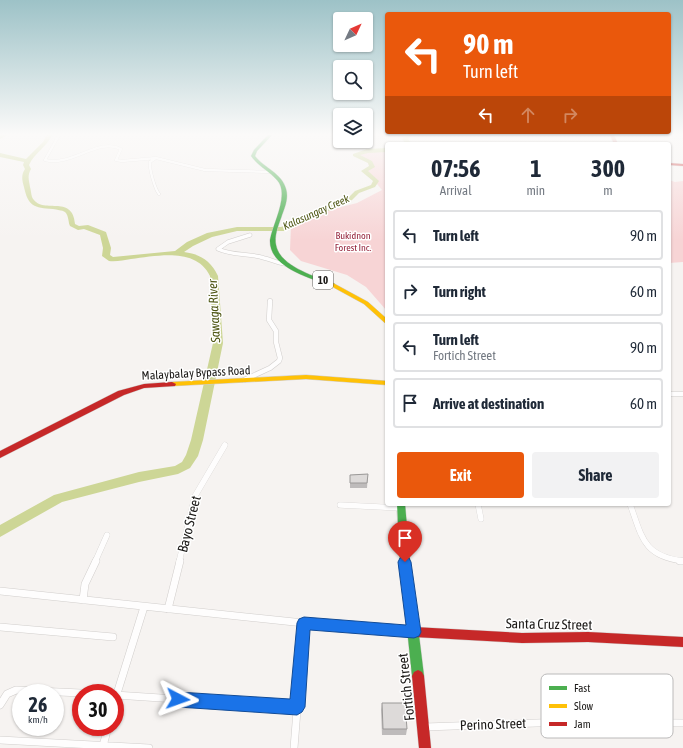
<!DOCTYPE html>
<style>
body{margin:0;font-family:"Asap Condensed",sans-serif;background:#f2f2f3;color:#1f2937;height:100vh;display:flex;flex-direction:column;font-size:15px;white-space:nowrap}
*{box-sizing:border-box;margin:0}
p{font-size:13px;color:#747a83}
.icon{flex:none;width:22px;height:22px;fill:none;stroke:currentColor;stroke-width:2;stroke-linecap:round;stroke-linejoin:round}
.map{position:relative;flex:1;overflow:hidden}
.details{position:absolute;left:385px;top:142px;width:286px;height:364px;display:flex;flex-direction:column;background:#fff;border-radius:4px;box-shadow:0 1px 3px #0004}
.details>*{flex:none}
.banner{position:absolute;left:385px;top:12px;width:286px;height:122px;border-radius:4px;box-shadow:0 1px 3px #0004;background:#ea580c;color:#fff;overflow:hidden}
.needle{width:26px;rotate:46deg}
.buttons{position:absolute;left:333px;top:12px;display:grid;gap:8px}
.buttons a{display:grid;place-items:center;width:40px;height:40px;border-radius:4px;background:#fff;box-shadow:0 1px 3px #0004;font-size:20px}
.speed{position:absolute;left:12px;top:684px;display:flex;gap:8px;font-size:20px;font-weight:700;text-align:center}
.speed>*{display:grid;place-content:center;width:52px;height:52px;border-radius:50%;background:#fff;box-shadow:0 1px 3px #0004;line-height:1}
.speed small{font-size:10px;font-weight:400}
.speed .limit{border:6px solid #d22;background:#fff;color:#111}
.pin{position:absolute;display:grid;place-items:center;width:34px;height:34px;color:#fff;margin:-41px -17px;border-radius:50% 50% 50% 0;rotate:-45deg;box-shadow:0 0 4px #0007}
.pin .icon{rotate:45deg}
.me{position:absolute;width:44px;margin:-22px;rotate:94deg;stroke-linejoin:round;filter:drop-shadow(0 0 3px #0008)}
.turn{display:flex;align-items:center;gap:14px;height:84px;padding:0 12px;font-size:18px}
.turn .icon{width:52px;height:52px;stroke-width:2.5}
.turn b{display:block;font-size:28px;line-height:34px}
.lanes{display:flex;align-items:center;height:38px;padding:0 12px;background:#0003;justify-content:center;gap:20px;direction:ltr}
.lanes .off{opacity:.35}
.eta{display:flex;justify-content:space-evenly;align-items:center;height:68px;text-align:center}
.eta b{font-size:24px;font-weight:700;line-height:28px}
.cta{display:flex;gap:8px;margin-top:auto;padding:8px 12px}
.cta a{flex:1;height:46px;border-radius:4px;background:#ea580c;color:#fff;font-size:16px;font-weight:700;line-height:46px;text-align:center}
.cta a+a{background:#f2f2f3;color:#1f2937}
ul{padding:0;list-style:none}
li{display:flex;align-items:center;gap:12px;height:50px;margin:0 8px 6px;padding:0 4px;border:2px solid #e0e1e3;border-radius:4px}
li div{flex:1}
li b{display:block;font-size:15px}
li em{font-style:normal}
.map>svg:first-child{display:block}
</style>
<div class="map">
<svg width="683" height="748" viewBox="0 0 683 748">
<rect width="100%" height="100%" fill="#f6f3f1"/>
<path fill="#f7d4d5" d="M 370,151 L 387,152 L 387,311 L 366,287 L 347,275 L 301,261 L 290,250 L 291,225 L 337,208 L 357,203 L 382,190 L 367,172 L 370,168 L 368,163 L 359,155 Z
M 669,180 L 675,182 L 683,181 L 683,262 L 669,263 Z"/>
<g fill="none" stroke-linecap="round" stroke-linejoin="round">
<path fill="#cdd696" fill-rule="evenodd" d="M 0,135 L 8,135 L 0,139 Z
M 47,135 L 52,135 C 47,147 34,153 29,165 L 31,169 C 27,176 29,180 30,187 C 31,190 31,194 32,197 C 41,216 73,193 75,224 L 79,226 L 88,225 L 106,232 L 111,248 L 110,255 L 113,257 L 175,251 L 187,242 L 207,233 L 237,227 L 281,227 L 348,198 L 355,191 L 371,185 L 373,181 L 361,171 L 369,166 L 368,163 L 353,156 L 353,154 L 367,149 L 387,148 L 387,152 L 368,153 L 360,155 L 372,161 L 375,167 L 368,171 L 379,181 L 375,187 L 359,193 L 352,200 L 285,231 L 237,231 L 212,237 L 193,246 L 184,252 C 200,254 211,261 218,276 L 223,343 L 203,440 L 198,456 L 190,468 L 178,474 L 139,482 L 62,502 L 0,537 L 0,525 L 54,495 L 139,472 L 175,466 L 182,462 L 186,455 L 191,440 L 213,343 L 210,276 C 196,247 157,256 131,259 C 124,260 116,262 109,261 L 102,256 L 103,248 L 100,235 L 84,229 L 78,230 L 70,226 C 68,222 69,216 65,212 C 62,210 57,210 53,209 C 34,208 28,206 24,187 C 22,180 21,175 25,169 L 23,165 L 24,162 L 0,157 L 0,153 L 26,159 L 43,142 Z
M 407,135 L 413,135 L 408,139 L 412,144 L 406,144 L 402,139 Z"/>
<defs>
<path id="street-far4" d="M 59,135 L 45,160 C 71,167 99,137 121,149 L 116,160 L 122,161 L 156,158 L 205,170 L 271,172
M 156,158 L 150,162 C 149,169 155,189 159,194"/>
<path id="street-far3" d="M 250,235 L 228,242 L 218,249 C 233,256 249,253 264,258 C 272,260 277,263 285,264"/>
<path id="street-far2" d="M 244,380 L 270,368 L 279,361 L 280,358 L 276,342 L 276,331 L 269,320 L 270,301
M 669,394 L 683,394"/>
<path id="street-far1" d="M 478,504 L 481,519
M 630,504 C 642,537 643,556 683,561
M 340,505 L 401,508
M 95,562 L 107,535
M 179,562 L 195,496 L 225,445"/>
<path id="street" d="M 680,561 L 683,561
M 0,591 L 304,623 L 412,632
M 83,600 L 85,584 L 96,561
M 168,609 L 180,561
M 0,627 L 113,637
M 115,695 L 297,707
M 115,700 L 144,607
M 0,705 L 7,694 L 16,690 L 81,693
M 425,727 L 565,722 L 683,723
M 0,740 L 149,748
M 103,746 L 108,727
M 294,748 L 304,623"/>
<path id="fast" d="M 268,135 L 272,135 L 257,151 L 255,156 C 264,168 282,173 286,189 C 289,199 284,209 281,218 C 278,226 274,237 276,245 C 280,267 317,277 335,284 L 335,286 L 331,286 C 311,278 269,268 270,240 C 273,223 290,194 277,180 C 269,171 258,166 251,156 L 254,150 Z
M 397,504 L 405,504 L 410,562 L 424,676 L 422,680 L 418,682 L 414,680 L 412,676 L 400,562 Z"/>
<path id="slow" d="M 333,283 L 368,302 L 387,319 L 387,324 L 385,323 L 364,304 L 331,286 L 330,285 Z
M 306,375 L 387,381 L 387,385 L 306,379 L 172,386 L 168,384 L 172,382 Z"/>
<path id="jam" d="M 610,135 L 614,135 L 618,144 L 614,144 Z
M 669,163 L 683,164 L 683,166 L 669,165 Z
M 172,382 L 176,384 L 175,386 L 144,388 L 124,395 L 0,458 L 0,451 L 118,391 L 144,384 Z
M 414,627 L 522,633 L 588,632 L 683,637 L 683,647 L 588,642 L 522,643 L 414,637 L 410,636 L 409,632 L 410,628 Z
M 418,670 L 422,672 L 424,676 L 431,748 L 419,748 L 412,676 L 414,672 Z"/>
</defs>
<use href="#street-far4" stroke="#d1cecc" stroke-width="3"/>
<use href="#street-far3" stroke="#d1cecc" stroke-width="4.5"/>
<use href="#street-far2" stroke="#d1cecc" stroke-width="5.5"/>
<use href="#street-far1" stroke="#d1cecc" stroke-width="6"/>
<use href="#street" stroke="#d1cecc" stroke-width="8"/>
<use href="#fast" stroke="#d1cecc" stroke-width="1"/>
<use href="#slow" stroke="#d1cecc" stroke-width="1"/>
<use href="#jam" stroke="#d1cecc" stroke-width="1"/>
<use href="#street-far4" stroke="#fefdfd" stroke-width="2.5"/>
<use href="#street-far3" stroke="#fefdfd" stroke-width="3.5"/>
<use href="#street-far2" stroke="#fefdfd" stroke-width="4.5"/>
<use href="#street-far1" stroke="#fefdfd" stroke-width="5.5"/>
<use href="#street" stroke="#fefdfd" stroke-width="7"/>
<use href="#fast" fill="#4caf50" fill-rule="evenodd"/>
<use href="#slow" fill="#ffc107" fill-rule="evenodd"/>
<use href="#jam" fill="#c62828" fill-rule="evenodd"/>
</g>
<path fill="#bebbbb" d="M 368,474 L 367,488 L 350,488 L 350,475 Z
M 382,703 L 407,729 L 406,735 L 382,735 L 381,710 Z"/>
<path fill="#dddad9" stroke="#9b9998" d="M 368,474 L 367,483 L 350,483 L 350,475 Z
M 382,703 L 405,703 L 407,729 L 383,729 Z"/>
<linearGradient id="sky" x2="0" y2="1"><stop stop-color="#9dc2c7"/><stop offset="0.56" stop-color="#fbfaf9"/><stop offset="1" stop-color="#fbfaf9" stop-opacity="0"/></linearGradient>
<rect width="683" height="240" fill="url(#sky)"/>
<path fill="#1a73e8" stroke="#114b97" d="M 405,556 L 409,558 L 411,562 L 421,632 L 419,636 L 414,638 L 310,630 L 305,707 L 302,712 L 297,715 L 178,707 L 173,705 L 170,699 L 173,694 L 178,692 L 290,699 L 297,623 L 299,619 L 304,617 L 406,625 L 398,562 L 400,558 Z"/>
<g text-anchor="middle" dominant-baseline="central" stroke-width="3" stroke-linejoin="round" paint-order="stroke">
<g font-size="10" fill="#96273e" stroke="#fff">
<text x="353" y="235">Bukidnon<tspan x="353" dy="12">Forest Inc.</tspan></text>
</g>
<g font-size="11" font-style="italic" fill="#4d5512" stroke="#fff">
<text transform="translate(316 212) rotate(-24)">Kalasungay Creek</text>
</g>
<rect fill="#fff" stroke="#605f5d" stroke-width="1" x="313" y="271" width="20" height="18" rx="3"/>
<g font-size="11" font-weight="bold" fill="#1c1a18">
<text x="323" y="280">10</text>
</g>
<g font-size="12" fill="#1c1a18" stroke="#fff">
<text transform="translate(196 373) rotate(-3)">Malaybalay Bypass Road</text>
</g>
<g font-size="13" font-style="italic" fill="#4d5512" stroke="#fff">
<text transform="translate(214 311) rotate(-93)">Sawaga River</text>
</g>
<g font-size="14" fill="#1c1a18" stroke="#fff">
<text transform="translate(189 524) rotate(-76)">Bayo Street</text>
<text transform="translate(549 624) rotate(1)">Santa Cruz Street</text>
<text transform="translate(406 687) rotate(-96)">Fortich Street</text>
<text transform="translate(493 724) rotate(-2)">Perino Street</text>
</g>
</g>
<rect x="541" y="674" width="132" height="64" rx="6" fill="#fff" stroke="#bbbaba" stroke-width="1"/>
<rect x="549" y="686" width="18" height="4" fill="#4caf50"/>
<rect x="549" y="704" width="18" height="4" fill="#ffc107"/>
<rect x="549" y="722" width="18" height="4" fill="#c62828"/>
<g font-size="11" fill="#1c1a18">
<text x="574" y="692">Fast</text>
<text x="574" y="710">Slow</text>
<text x="574" y="728">Jam</text>
</g>
</svg>
<div class="buttons">
<a><svg class="needle" viewBox="-14 -14 28 28"><path d="M0-13l5 13h-10z" fill="#e53935"/><path d="M0 13l5-13h-10z" fill="#747a83"/></svg></a>
<a><svg class="icon" aria-label="search" viewBox="0 0 24 24"><circle cx="10" cy="10" r="6"/><path d="M15 15l6 6"/></svg></a>
<a><svg class="icon" aria-label="layers" viewBox="0 0 24 24"><path d="M12 4l9 5-9 5-9-5zM3 14l9 5 9-5"/></svg></a>
</div>
<div class="speed"><div>26<small>km/h</small></div><div class="limit">30</div></div>
<div class="pin" style="left:405px;top:562px;background:#d93025"><svg class="icon" aria-label="arrive" viewBox="0 0 24 24"><path d="M6 21V4h12l-3 4 3 4H6"/></svg></div>
<svg class="me" style="left:178px;top:699px" viewBox="-20 -20 40 40"><path d="M0-17L14 15 0 8-14 15z" fill="#1a73e8" stroke="#fff" stroke-width="4"/></svg>
<div class="banner">
<div class="turn"><svg class="icon" aria-label="left" viewBox="0 0 24 24"><path d="M17 20v-9H6M10 6l-5 5 5 5"/></svg><div><b>90 m</b>Turn left</div></div>
<div class="lanes"><svg class="icon" aria-label="left" viewBox="0 0 24 24"><path d="M17 20v-9H6M10 6l-5 5 5 5"/></svg><svg class="icon off" aria-label="ahead" viewBox="0 0 24 24"><path d="M12 20V5M6 11l6-6 6 6"/></svg><svg class="icon off" aria-label="right" viewBox="0 0 24 24"><path d="M7 20v-9h11M14 6l5 5-5 5"/></svg></div>
</div>
<section class="details">
<div class="eta">
<div><b>07:56</b><p>Arrival</p></div>
<div><b>1</b><p>min</p></div>
<div><b>300</b><p>m</p></div>
</div>
<ul>
<li><svg class="icon" aria-label="left" viewBox="0 0 24 24"><path d="M17 20v-9H6M10 6l-5 5 5 5"/></svg><div><b>Turn left</b></div><em>90 m</em></li>
<li><svg class="icon" aria-label="right" viewBox="0 0 24 24"><path d="M7 20v-9h11M14 6l5 5-5 5"/></svg><div><b>Turn right</b></div><em>60 m</em></li>
<li><svg class="icon" aria-label="left" viewBox="0 0 24 24"><path d="M17 20v-9H6M10 6l-5 5 5 5"/></svg><div><b>Turn left</b><p>Fortich Street</p></div><em>90 m</em></li>
<li><svg class="icon" aria-label="arrive" viewBox="0 0 24 24"><path d="M6 21V4h12l-3 4 3 4H6"/></svg><div><b>Arrive at destination</b></div><em>60 m</em></li>
</ul>
<div class="cta"><a>Exit</a><a>Share</a></div>
</section>
</div>
